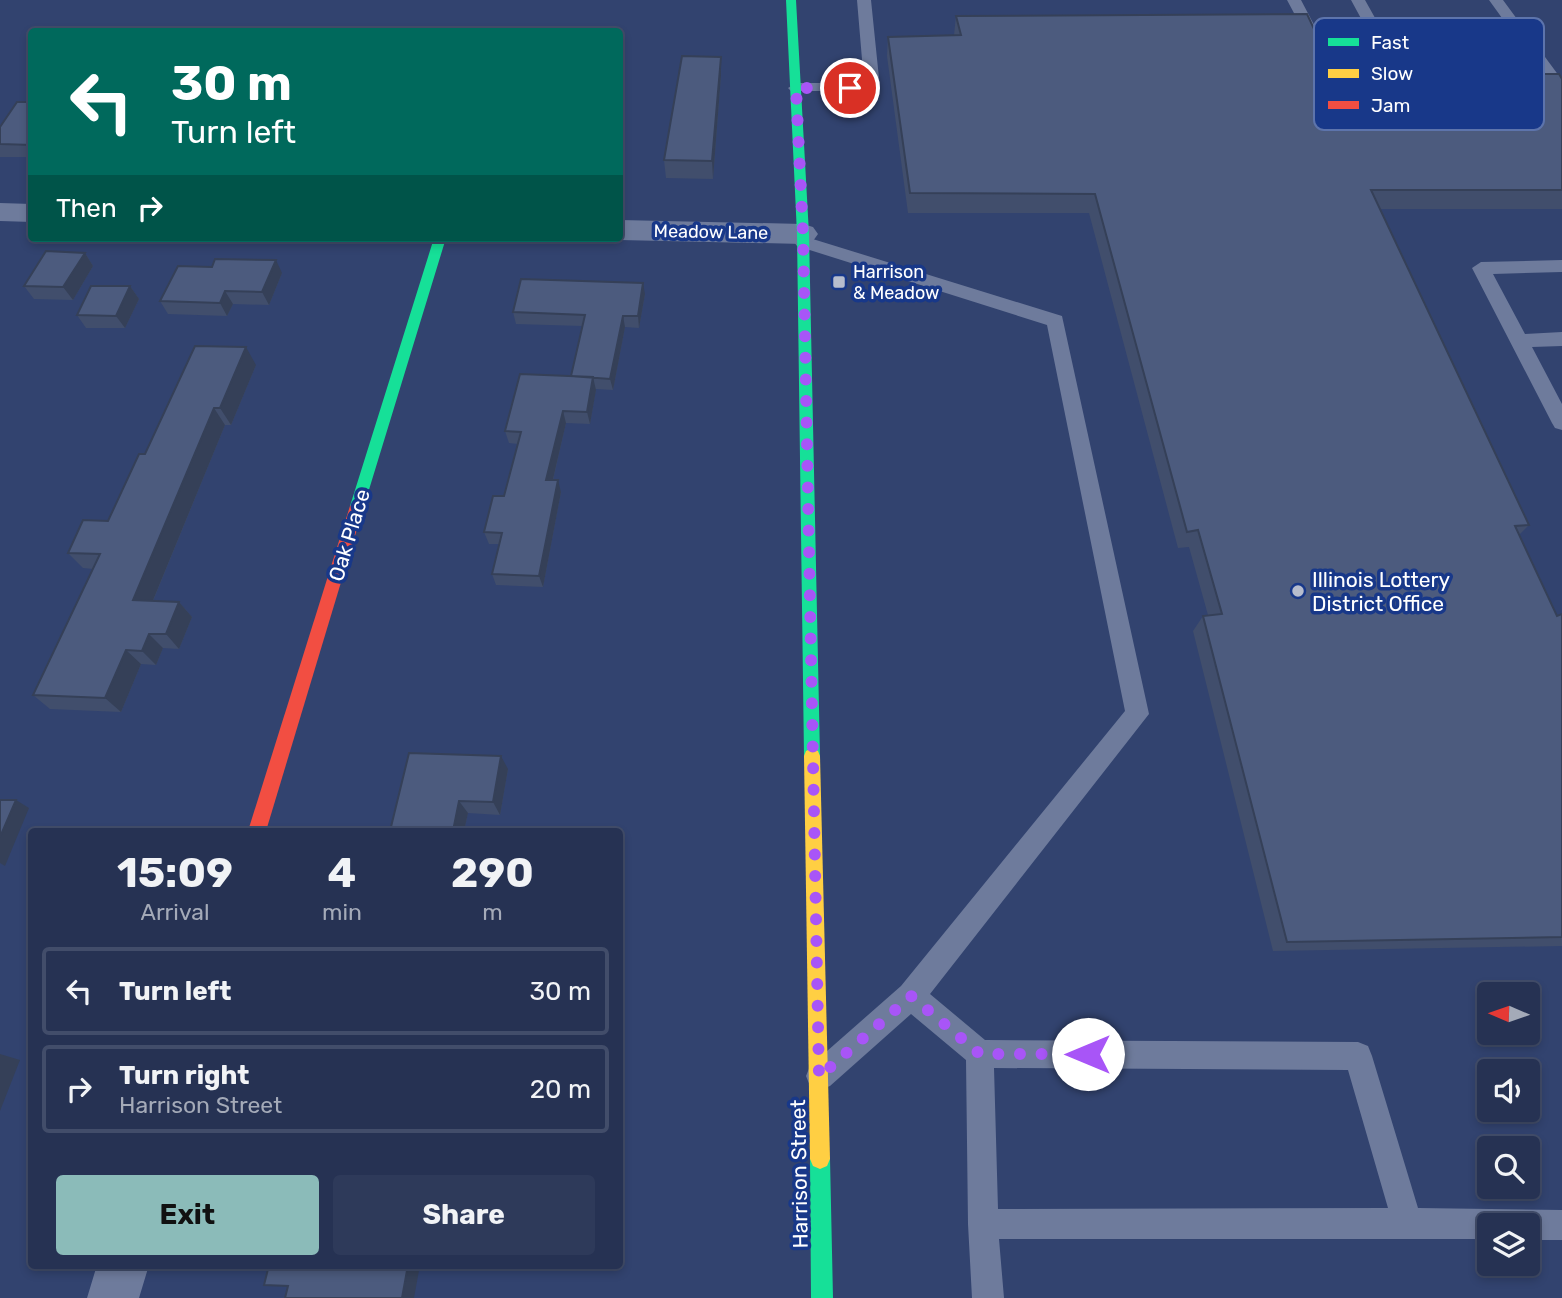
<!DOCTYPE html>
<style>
body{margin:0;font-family:Rubik,sans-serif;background:#2e3a5a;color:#f1f3f6;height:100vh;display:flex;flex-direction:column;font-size:26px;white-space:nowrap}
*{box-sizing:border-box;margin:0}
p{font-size:23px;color:#a4aab8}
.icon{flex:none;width:38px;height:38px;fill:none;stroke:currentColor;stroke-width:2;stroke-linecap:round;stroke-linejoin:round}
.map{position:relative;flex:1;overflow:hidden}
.side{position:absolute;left:28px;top:828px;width:595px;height:441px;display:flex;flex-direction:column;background:#263253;border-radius:7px;box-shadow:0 4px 10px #0003,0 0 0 2px #424d6a}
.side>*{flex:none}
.hud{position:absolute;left:28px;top:28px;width:595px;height:214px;border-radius:7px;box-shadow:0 4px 10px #0003,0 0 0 2px #424d6a;background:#00695c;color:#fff;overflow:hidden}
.needle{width:46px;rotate:272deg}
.tools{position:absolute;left:1477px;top:982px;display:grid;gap:14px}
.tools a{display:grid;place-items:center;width:63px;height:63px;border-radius:7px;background:#263253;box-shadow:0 4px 10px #0003,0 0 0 2px #424d6a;font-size:35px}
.pin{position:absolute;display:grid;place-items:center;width:60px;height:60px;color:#fff;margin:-30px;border:4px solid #fff;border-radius:50%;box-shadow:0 2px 7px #0007}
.me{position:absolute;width:77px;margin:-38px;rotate:270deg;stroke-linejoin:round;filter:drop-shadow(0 0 5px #0008)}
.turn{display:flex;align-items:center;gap:24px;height:147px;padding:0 28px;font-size:32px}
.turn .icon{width:91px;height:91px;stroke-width:2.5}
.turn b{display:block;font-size:49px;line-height:60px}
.then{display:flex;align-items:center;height:66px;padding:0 28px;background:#0003;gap:14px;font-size:26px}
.eta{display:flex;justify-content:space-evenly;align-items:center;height:119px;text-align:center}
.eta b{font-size:42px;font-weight:700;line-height:49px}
.button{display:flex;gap:14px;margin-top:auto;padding:14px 28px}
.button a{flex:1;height:80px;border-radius:7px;background:#8bbbb9;color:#111;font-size:28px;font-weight:700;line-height:80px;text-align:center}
.button a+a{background:#2e3a5a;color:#f1f3f6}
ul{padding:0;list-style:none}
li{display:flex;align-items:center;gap:21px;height:88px;margin:0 14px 10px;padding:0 14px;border:4px solid #424d6a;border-radius:7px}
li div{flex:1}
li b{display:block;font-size:26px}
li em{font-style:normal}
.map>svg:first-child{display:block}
</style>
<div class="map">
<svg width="1562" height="1298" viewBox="0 0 1562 1298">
<rect width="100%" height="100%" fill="#32436f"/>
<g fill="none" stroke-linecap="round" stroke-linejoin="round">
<path fill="#6e7b9c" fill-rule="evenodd" d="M 857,0 L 871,0 L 880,88 L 877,91 L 791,91 L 788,88 L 796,83 L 864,83 Z
M 1287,0 L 1301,0 L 1322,40 L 1320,43 L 1310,43 Z
M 1351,0 L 1365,0 L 1393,50 L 1391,53 L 1359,53 L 1359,47 L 1376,46 Z
M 1489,0 L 1503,0 L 1562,80 L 1562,96 L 1557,94 Z
M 803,236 L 1062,316 L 1149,714 L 930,994 L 985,1040 L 1358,1042 L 1368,1046 L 1372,1056 L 1418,1208 L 1562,1210 L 1562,1240 L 1528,1240 L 1528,1225 L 1489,1225 L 1489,1239 L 999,1239 L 1004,1298 L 972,1298 L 968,1224 L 966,1060 L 911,1014 L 830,1086 L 820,1090 L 810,1086 L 806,1076 L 810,1066 L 901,986 L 1125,711 L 1047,325 L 797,246 L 794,242 L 797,238 ZM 994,1068 L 1348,1070 L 1388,1208 L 998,1209 Z
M 1562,260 L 1562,272 L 1493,274 L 1525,334 L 1562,332 L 1562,346 L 1532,347 L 1562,404 L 1562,430 L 1555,428 L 1552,423 L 1472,268 L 1481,262 Z"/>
<path fill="#6e7b9c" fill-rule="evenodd" d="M 0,203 L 32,204 L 32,222 L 0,221 Z
M 620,220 L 803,224 L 813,227 L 818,234 L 813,241 L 803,244 L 620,240 L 614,238 L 620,238 Z
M 97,1265 L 149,1265 L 139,1298 L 87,1298 Z"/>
<path fill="#16e098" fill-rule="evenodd" d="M 786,0 L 796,0 L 809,234 L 820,756 L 818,761 L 812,764 L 806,761 L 804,756 L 797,234 Z
M 434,238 L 446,238 L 364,506 L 357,512 L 350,506 Z
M 820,1149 L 827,1152 L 830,1159 L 833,1298 L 811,1298 L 810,1159 L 813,1152 Z"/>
<path fill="#ffcf43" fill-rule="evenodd" d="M 812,748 L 818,751 L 820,756 L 830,1159 L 827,1166 L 820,1169 L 813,1166 L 810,1159 L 804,756 L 806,751 Z"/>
<path fill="#f24e42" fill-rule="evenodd" d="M 357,500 L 364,506 L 266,831 L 248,831 L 350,506 Z"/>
</g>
<path fill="#414e6c" d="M 956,16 L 1321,44 L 1456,85 L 1516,85 L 1523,74 L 1562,79 L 1562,209 L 1380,209 L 1529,525 L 1519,535 L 1557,616 L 1562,614 L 1562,946 L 1273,951 L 1193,631 L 1203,616 L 1208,615 L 1189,547 L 1178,548 L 1089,213 L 908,213 L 887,56 L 888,37 L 954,35 Z
M 721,75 L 713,179 L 666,178 L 664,160 Z
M 32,102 L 32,157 L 0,157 L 0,127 Z
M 85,253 L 93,266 L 73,300 L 34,299 L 24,286 Z
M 282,273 L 269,305 L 233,304 L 227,316 L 168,314 L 160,301 Z
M 130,286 L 139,299 L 125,328 L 86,328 L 77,315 Z
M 645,294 L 639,328 L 625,327 L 613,390 L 596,389 L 590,424 L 566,423 L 553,480 L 561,492 L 543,587 L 496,585 L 492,574 L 499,544 L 489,544 L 484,532 L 504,496 L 518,444 L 509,443 L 505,431 L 571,376 L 583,326 L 516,324 L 513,312 Z
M 256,365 L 231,425 L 225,425 L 153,601 L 179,602 L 192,617 L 179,649 L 163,648 L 156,665 L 141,664 L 121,712 L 50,709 L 33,695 L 93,569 L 83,568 L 68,553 L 108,521 L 145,454 Z
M 508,769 L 500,815 L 468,813 L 464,831 L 390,831 Z"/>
<path fill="#354058" d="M 721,57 L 721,75 L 713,179 L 712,161 Z
M 85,253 L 93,266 L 73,300 L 63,287 Z
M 276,260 L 282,273 L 269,305 L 262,292 Z
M 643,283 L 645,294 L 639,328 L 638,316 Z
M 130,286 L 139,299 L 125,328 L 116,316 Z
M 225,291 L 233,304 L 227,316 L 220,303 Z
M 623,316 L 625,327 L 613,390 L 610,379 Z
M 246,347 L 256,365 L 231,425 L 220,408 Z
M 593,377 L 596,390 L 590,424 L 587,412 Z
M 214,408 L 225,425 L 147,615 L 133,600 Z
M 563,411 L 566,423 L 550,492 L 546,480 Z
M 558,480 L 561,492 L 543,587 L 539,576 Z
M 179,602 L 192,617 L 179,649 L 166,634 Z
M 149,634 L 163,648 L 156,665 L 142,651 Z
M 126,650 L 141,664 L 121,712 L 105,698 Z
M 501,756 L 508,769 L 500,815 L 493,802 Z
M 16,800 L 29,808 L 5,866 L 0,863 L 0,837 Z
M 459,801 L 468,813 L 464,831 L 453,831 Z
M 0,1054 L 20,1060 L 0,1111 Z
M 408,1265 L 420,1265 L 414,1298 L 402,1298 Z"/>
<path fill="#4c5b7e" stroke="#354058" stroke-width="2" d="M 1307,14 L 1321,44 L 1431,42 L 1456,85 L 1528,85 L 1523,74 L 1559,74 L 1562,79 L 1562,190 L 1371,190 L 1529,525 L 1515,526 L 1557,616 L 1562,614 L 1562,937 L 1287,942 L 1203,616 L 1222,614 L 1198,530 L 1187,532 L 1095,194 L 910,193 L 888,37 L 961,35 L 956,16 Z
M 682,56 L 721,57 L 712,161 L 664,160 Z
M 17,102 L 32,102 L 32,145 L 0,144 L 0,127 Z
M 46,251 L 85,253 L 63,287 L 24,286 Z
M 215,259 L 276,260 L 262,292 L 225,291 L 220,303 L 160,301 L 178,266 L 212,267 Z
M 521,279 L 643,283 L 638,316 L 623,316 L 610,379 L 571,376 L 585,315 L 513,312 Z
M 91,286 L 130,286 L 116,316 L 77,315 Z
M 195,346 L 246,347 L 220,408 L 214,408 L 133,600 L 179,602 L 166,634 L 149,634 L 142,651 L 126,650 L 105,698 L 33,695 L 100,554 L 68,553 L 83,520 L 108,521 L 139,454 L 145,454 Z
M 520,374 L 593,377 L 587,412 L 563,411 L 546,480 L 558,480 L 539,576 L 492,574 L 502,533 L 484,532 L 493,496 L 504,496 L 521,432 L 505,431 Z
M 409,753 L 501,756 L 493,802 L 459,801 L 453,831 L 390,831 Z
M 0,800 L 16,800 L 0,837 Z
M 269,1265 L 408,1265 L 402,1298 L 285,1298 L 288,1286 L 264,1285 Z"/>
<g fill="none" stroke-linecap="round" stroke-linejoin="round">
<path stroke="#a855f7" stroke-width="12" stroke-dasharray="0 21.6" d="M 850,88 L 796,88 L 803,234 L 819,1077 L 911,996 L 980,1054 L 1088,1054"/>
</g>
<g fill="#b7bdcd" stroke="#183889" stroke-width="2.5">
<rect x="832" y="275" width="14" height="14" rx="3.5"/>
<circle cx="1298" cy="591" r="7"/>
</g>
<g text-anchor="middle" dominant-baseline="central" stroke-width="7" stroke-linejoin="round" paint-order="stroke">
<g font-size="18" fill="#fff" stroke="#183889">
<text transform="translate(711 232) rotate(1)">Meadow Lane</text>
</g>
<g font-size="18" fill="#fff" stroke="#183889" text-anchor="start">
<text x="853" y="272">Harrison<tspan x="853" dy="21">&amp; Meadow</tspan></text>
</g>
<g font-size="21" fill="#fff" stroke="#183889">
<text transform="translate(349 535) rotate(-73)">Oak Place</text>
<text transform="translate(799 1174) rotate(-91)">Harrison Street</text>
</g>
<g font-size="21" fill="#fff" stroke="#183889" text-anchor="start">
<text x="1312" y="579">Illinois Lottery<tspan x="1312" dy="24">District Office</tspan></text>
</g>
</g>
<rect x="1314" y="18" width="230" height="112" rx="10" fill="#183889" stroke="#5d74ac" stroke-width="2"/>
<rect x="1328" y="38" width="31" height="8" fill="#16e098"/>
<rect x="1328" y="69" width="31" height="9" fill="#ffcf43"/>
<rect x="1328" y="101" width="31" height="8" fill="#f24e42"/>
<g font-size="19" fill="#fff">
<text x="1371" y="49">Fast</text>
<text x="1371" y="80">Slow</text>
<text x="1371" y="112">Jam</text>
</g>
</svg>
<div class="tools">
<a><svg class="needle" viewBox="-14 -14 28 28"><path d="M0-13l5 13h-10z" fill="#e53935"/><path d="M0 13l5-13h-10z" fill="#a4aab8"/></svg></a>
<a><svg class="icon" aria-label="sound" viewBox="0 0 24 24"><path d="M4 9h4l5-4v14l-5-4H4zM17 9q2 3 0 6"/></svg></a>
<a><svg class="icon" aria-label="search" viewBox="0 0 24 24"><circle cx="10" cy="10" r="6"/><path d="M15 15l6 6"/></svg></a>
<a><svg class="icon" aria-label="layers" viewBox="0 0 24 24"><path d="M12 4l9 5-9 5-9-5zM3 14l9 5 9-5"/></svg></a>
</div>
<div class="pin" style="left:850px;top:88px;background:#d93025"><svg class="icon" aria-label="arrive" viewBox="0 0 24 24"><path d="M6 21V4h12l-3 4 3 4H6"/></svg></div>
<svg class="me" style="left:1088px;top:1054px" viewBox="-20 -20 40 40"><circle r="19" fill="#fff"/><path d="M0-13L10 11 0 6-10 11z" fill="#a855f7"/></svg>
<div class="hud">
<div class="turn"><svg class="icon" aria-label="left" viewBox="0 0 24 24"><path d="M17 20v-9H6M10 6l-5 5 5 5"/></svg><div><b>30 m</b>Turn left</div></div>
<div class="then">Then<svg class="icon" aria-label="right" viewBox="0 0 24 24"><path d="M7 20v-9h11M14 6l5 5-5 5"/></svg></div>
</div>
<section class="side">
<div class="eta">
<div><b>15:09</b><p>Arrival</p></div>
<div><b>4</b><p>min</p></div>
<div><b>290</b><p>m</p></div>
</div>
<ul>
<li><svg class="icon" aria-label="left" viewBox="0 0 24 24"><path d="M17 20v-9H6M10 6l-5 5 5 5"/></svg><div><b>Turn left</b></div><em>30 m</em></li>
<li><svg class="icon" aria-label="right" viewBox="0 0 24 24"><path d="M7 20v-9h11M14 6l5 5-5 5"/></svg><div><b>Turn right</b><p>Harrison Street</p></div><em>20 m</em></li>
</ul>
<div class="button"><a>Exit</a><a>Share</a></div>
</section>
</div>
